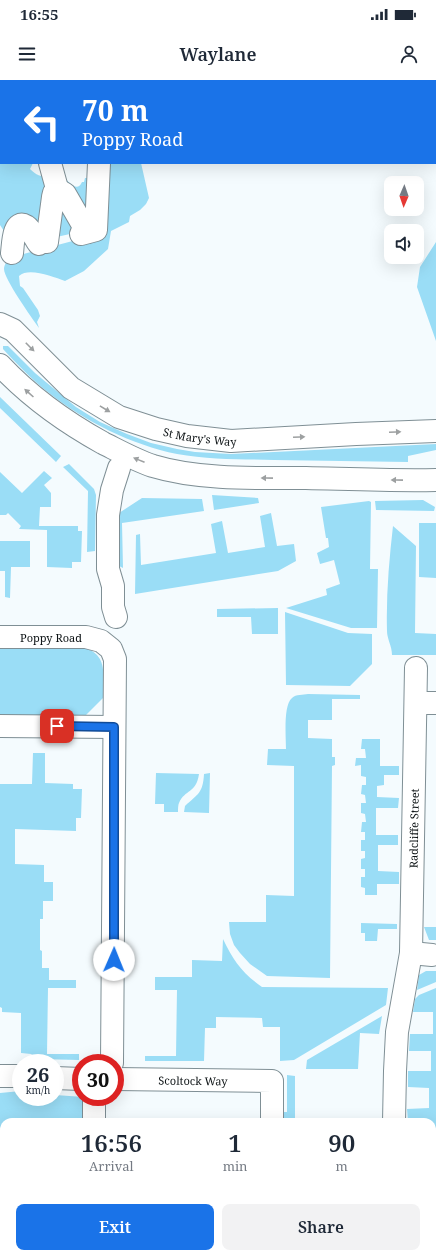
<!DOCTYPE html>
<style>
body{margin:0;font-family:"Noto Serif",serif;background:#f2f2f3;color:#1f2937;height:100vh;display:flex;flex-direction:column;font-size:15px;white-space:nowrap}
*{box-sizing:border-box;margin:0}
p{font-size:13px;color:#747a83}
.icon{flex:none;width:22px;height:22px;fill:none;stroke:currentColor;stroke-width:2;stroke-linecap:round;stroke-linejoin:round}
.map{position:relative;flex:1;overflow:hidden}
.drawer{position:absolute;left:0px;top:1038px;width:436px;height:140px;display:flex;flex-direction:column;background:#fff;border-radius:12px 12px 0 0;box-shadow:0 4px 16px #0002}
.drawer>*{flex:none}
.guide{position:absolute;left:0px;top:0px;width:436px;height:84px;box-shadow:0 4px 16px #0002;background:#1a73e8;color:#fff;overflow:hidden}
.needle{width:26px;rotate:182deg}
.tools{position:absolute;left:384px;top:96px;display:grid;gap:8px}
.tools a{display:grid;place-items:center;width:40px;height:40px;border-radius:8px;background:#fff;box-shadow:0 4px 16px #0002;font-size:20px}
.speed{position:absolute;left:12px;top:974px;display:flex;gap:8px;font-size:20px;font-weight:700;text-align:center}
.speed>*{display:grid;place-content:center;width:52px;height:52px;border-radius:50%;background:#fff;box-shadow:0 4px 16px #0002;line-height:1}
.speed small{font-size:10px;font-weight:400}
.speed .limit{border:6px solid #d22;background:#fff;color:#111}
.pin{position:absolute;display:grid;place-items:center;width:34px;height:34px;color:#fff;margin:-17px;border-radius:8px;box-shadow:0 2px 6px #0006}
.me{position:absolute;width:44px;margin:-22px;rotate:1deg;stroke-linejoin:round;filter:drop-shadow(0 0 3px #0008)}
.turn{display:flex;align-items:center;gap:14px;height:84px;padding:0 16px;font-size:18px}
.turn .icon{width:52px;height:52px;stroke-width:2.5}
.turn b{display:block;font-size:28px;line-height:34px}
.eta{display:flex;justify-content:space-evenly;align-items:center;height:68px;text-align:center}
.eta b{font-size:24px;font-weight:600;line-height:28px}
.action{display:flex;gap:8px;margin-top:auto;padding:8px 16px}
.action a{flex:1;height:46px;border-radius:8px;background:#1a73e8;color:#fff;font-size:16px;font-weight:600;line-height:46px;text-align:center}
.action a+a{background:#f2f2f3;color:#1f2937}
.status{display:flex;justify-content:space-between;align-items:center;height:28px;padding:0 20px;background:#fff;direction:ltr}
.status svg{height:11px;fill:currentColor}
header{display:flex;justify-content:space-between;align-items:center;height:52px;padding:0 16px;background:#fff;font-size:18px;font-weight:600}
.map>svg:first-child{display:block}
</style>
<div class="status"><b>16:55</b><svg viewBox="0 0 49 12"><path d="M0 12V9h3v3zM5 12V6h3v6zM10 12V3h3v9zM15 12V0h3v12zM26 1h20v11H26zM47 4h2v5h-2z"/></svg></div>
<header><svg class="icon" aria-label="menu" viewBox="0 0 24 24"><path d="M4 6h16M4 12h16M4 18h16"/></svg>Waylane<svg class="icon" aria-label="person" viewBox="0 0 24 24"><circle cx="12" cy="8" r="4"/><path d="M4 21q1-7 8-7t8 7"/></svg></header>
<div class="map">
<svg width="436" height="1178" viewBox="0 0 436 1178">
<rect width="100%" height="100%" fill="#f4fbfe"/>
<path fill="#9addf6" d="M 1,45 L 1,83 L 33,83 L 30,89 C 36,95 41,97 49,97 L 41,156 L 6,154 L 0,145 L 0,46 Z
M 104,83 L 141,83 L 149,118 L 146,124 L 140,130 L 130,136 L 129,142 L 111,151 L 108,169 L 84,191 L 65,201 C 53,197 29,187 19,196 L 20,206 L 23,208 L 38,230 L 40,236 L 37,242 L 39,248 C 32,238 4,199 4,189 C 4,184 8,180 12,177 L 103,153 Z
M 64,98 C 70,102 77,113 82,102 L 84,102 L 85,98 L 88,98 L 89,145 Z
M 57,119 L 79,152 L 52,158 Z
M 436,162 L 436,261 L 417,207 L 420,187 Z
M 3,266 L 8,266 L 35,293 L 76,327 L 100,342 L 127,354 L 151,363 L 177,369 L 195,372 L 231,374 L 436,364 L 436,370 L 408,376 L 408,382 C 363,381 318,381 274,380 C 242,379 209,380 177,374 C 132,365 84,341 49,313 C 32,300 17,284 3,269 Z
M 0,317 L 61,376 L 56,382 L 0,328 Z
M 69,384 L 94,409 L 96,415 L 95,471 L 87,472 L 88,411 L 63,387 Z
M 44,391 L 52,398 L 44,405 L 51,413 L 51,427 L 40,427 L 39,446 L 78,446 L 78,451 L 82,451 L 81,482 L 72,482 L 72,488 L 47,487 L 47,450 L 19,449 L 21,446 L 8,433 L 6,435 L 0,435 L 0,392 L 22,413 Z
M 212,415 L 258,418 L 259,423 L 214,430 Z
M 142,418 L 202,419 L 204,431 L 122,443 L 123,488 L 119,486 L 119,433 Z
M 423,420 L 435,427 L 434,431 L 376,430 L 375,421 Z
M 369,421 L 371,422 L 370,489 L 378,489 L 377,548 L 351,548 L 286,528 L 327,515 L 326,509 L 340,504 L 334,480 L 320,484 L 317,473 L 329,467 L 328,458 L 326,458 L 321,427 Z
M 271,433 L 277,466 L 294,464 L 296,481 L 278,491 L 135,514 L 136,455 L 140,454 L 141,485 L 216,473 L 211,444 L 222,441 L 228,473 L 265,467 L 260,436 Z
M 419,443 L 436,443 L 436,498 L 419,497 Z
M 393,446 L 416,466 L 415,553 L 436,554 L 436,575 L 392,575 C 392,566 387,559 387,551 C 386,516 389,481 393,446 Z
M 0,461 L 30,461 L 30,487 L 11,487 L 10,518 L 5,517 L 5,491 L 0,491 Z
M 278,528 L 278,554 L 252,554 L 251,537 L 217,537 L 217,529 Z
M 285,532 L 348,553 L 372,554 L 372,584 L 350,606 L 286,605 Z
M 0,566 L 82,567 C 109,574 103,595 103,618 L 83,638 L 0,637 Z
M 308,614 L 360,615 L 360,619 L 332,619 L 332,640 L 308,640 L 308,658 L 332,659 L 332,677 L 335,677 L 335,685 L 332,686 L 330,898 L 267,896 L 250,884 L 240,873 L 234,865 L 230,854 L 229,842 L 266,842 L 266,815 L 294,816 L 294,686 L 267,685 L 268,669 L 286,669 C 286,658 283,625 292,618 C 296,614 303,615 308,614 Z
M 362,659 L 380,659 L 380,686 L 399,686 L 399,695 L 384,695 L 384,705 L 377,706 L 377,717 L 399,718 L 398,728 L 376,728 L 376,755 L 398,755 L 398,765 L 378,765 L 378,791 L 399,792 L 399,804 L 377,804 L 377,815 L 365,815 L 365,808 L 361,807 L 361,797 L 365,797 L 365,789 L 361,789 L 361,779 L 365,778 L 365,771 L 361,771 L 361,760 L 365,760 L 365,752 L 361,752 L 362,742 L 366,742 L 365,734 L 361,733 L 361,723 L 366,723 L 365,715 L 361,714 L 362,705 L 366,705 L 366,697 L 361,696 L 361,685 L 355,686 L 356,678 L 366,678 L 365,669 L 361,669 Z
M 33,673 L 45,673 L 45,703 L 73,704 L 73,709 L 82,709 L 81,738 L 76,738 L 76,751 L 15,749 L 15,784 L 44,785 L 44,802 L 53,802 L 53,821 L 43,821 L 43,839 L 40,839 L 40,870 L 42,871 L 42,888 L 49,888 L 49,900 L 76,900 L 76,908 L 48,908 L 47,974 L 79,974 L 79,980 L 38,979 L 31,974 L 21,973 L 21,933 L 2,932 L 2,928 L 0,927 L 0,704 L 32,704 Z
M 156,693 L 199,694 C 196,714 185,709 179,723 C 178,725 178,729 178,732 L 164,732 L 164,724 L 155,724 Z
M 210,693 L 209,733 L 184,732 L 185,726 C 198,714 203,713 204,694 Z
M 361,843 L 397,844 L 397,849 L 378,849 L 377,861 L 365,861 L 365,853 L 361,853 Z
M 424,847 L 436,847 L 436,860 L 429,860 Z
M 223,859 C 233,880 242,893 262,907 L 388,908 L 386,925 L 294,980 L 280,981 L 280,947 L 263,947 L 262,938 L 216,937 L 216,948 L 205,948 L 204,981 L 145,981 L 145,976 L 176,976 L 177,910 L 155,910 L 155,897 L 192,897 L 192,880 L 222,881 Z
M 426,891 L 436,891 L 436,902 L 417,910 L 419,895 Z
M 436,908 L 436,1178 L 428,1178 L 428,1174 L 432,1174 L 432,1042 L 408,1042 L 407,1029 L 429,1028 L 429,1008 L 408,1007 L 408,991 L 431,991 L 431,971 L 409,971 L 410,954 L 433,954 L 433,932 L 413,932 L 415,919 L 419,915 Z
M 382,936 L 379,954 L 360,953 L 358,989 L 306,989 L 307,980 Z
M 287,995 L 295,996 L 295,1042 L 281,1042 L 281,1032 L 287,1032 Z
M 21,1011 L 21,1017 L 55,1017 L 55,1015 L 84,1017 L 83,1042 L 4,1042 L 4,1174 L 82,1174 L 82,1178 L 0,1178 L 0,1013 Z"/>
<g fill="none" stroke-linecap="round" stroke-linejoin="round">
<defs>
<g id="street">
<path d="M 121,0 L 121,1"/>
<path d="M 77,1 L 81,0"/>
<path d="M 176,1 L 179,0"/>
<path d="M 0,21 L 1,21"/>
<path d="M 50,83 L 58,112"/>
<path d="M 81,154 L 96,150 L 99,83"/>
<path d="M 47,162 L 53,117 L 54,113 L 60,111 L 65,114 L 87,152"/>
<path d="M 12,173 C 13,166 13,138 26,146 C 32,150 35,159 39,164"/>
<path d="M 116,537 L 113,527 L 113,506 L 108,489 L 108,435 L 112,410 L 119,388"/>
<path id="s1" d="M 0,557 L 86,557 L 101,561 L 111,569 L 115,579 L 112,983"/>
<path d="M 416,623 L 435,623"/>
<path d="M 0,646 L 114,647"/>
<path d="M 411,873 L 432,875"/>
<path d="M 0,996 L 21,996"/>
<path d="M 55,998 L 81,999"/>
<path id="s2" d="M 115,999 L 272,1001 L 272,1042"/>
<path d="M 94,1042 L 94,1017"/>
<path id="s3" d="M 394,1042 L 395,991 L 397,952 L 411,873 L 416,588"/>
<path d="M 91,1178 L 91,1174"/>
<path d="M 270,1178 L 270,1174"/>
<path d="M 394,1178 L 394,1174"/>
</g>
<g id="secondary">
<path id="s4" d="M 0,244 L 13,250 L 71,308 L 119,337 L 156,349 L 187,356 L 231,361 L 356,354 L 436,351"/>
<path d="M 0,285 C 30,317 65,342 103,363 C 119,371 135,380 153,386 C 199,400 257,398 306,398 C 349,399 393,401 436,400"/>
</g>
</defs>
<use href="#street" stroke="#7f8f95" stroke-width="24"/>
<use href="#secondary" stroke="#7f8f95" stroke-width="24"/>
<use href="#street" stroke="#fff" stroke-width="22"/>
<use href="#secondary" stroke="#fff" stroke-width="22"/>
</g>
<defs><path id="oneway-solid" d="M-6-.8H1V-3.2L6.5 0L1 3.2V.8H-6Z"/></defs>
<g fill="#9da0a1">
<use href="#oneway-solid" transform="translate(30 267) rotate(45)"/>
<use href="#oneway-solid" transform="translate(29 313) rotate(-138)"/>
<use href="#oneway-solid" transform="translate(105 329) rotate(31)"/>
<use href="#oneway-solid" transform="translate(395 352) rotate(-2)"/>
<use href="#oneway-solid" transform="translate(299 357) rotate(-3)"/>
<use href="#oneway-solid" transform="translate(139 380) rotate(-158)"/>
<use href="#oneway-solid" transform="translate(267 398) rotate(-179)"/>
<use href="#oneway-solid" transform="translate(397 400) rotate(-179)"/>
</g>
<g fill="none" stroke-linecap="round" stroke-linejoin="round">
<defs>
<path id="route" d="M 57,646 L 114,647 L 114,880"/>
</defs>
<use href="#route" stroke="#114b97" stroke-width="10"/>
<use href="#route" stroke="#1a73e8" stroke-width="7"/>
</g>
<g text-anchor="middle" dominant-baseline="central" stroke-width="3.5" stroke-linejoin="round" paint-order="stroke">
<g font-size="11" fill="#0b1113" stroke="#fff">
<text stroke="none"><textPath href="#s4" startOffset="236">St Mary's Way</textPath></text>
<text stroke="none"><textPath href="#s1" startOffset="51">Poppy Road</textPath></text>
<text stroke="none"><textPath href="#s3" startOffset="295">Radcliffe Street</textPath></text>
<text stroke="none"><textPath href="#s2" startOffset="78">Scoltock Way</textPath></text>
</g>
</g>
</svg>
<div class="tools">
<a><svg class="needle" viewBox="-14 -14 28 28"><path d="M0-13l5 13h-10z" fill="#e53935"/><path d="M0 13l5-13h-10z" fill="#747a83"/></svg></a>
<a><svg class="icon" aria-label="sound" viewBox="0 0 24 24"><path d="M4 9h4l5-4v14l-5-4H4zM17 9q2 3 0 6"/></svg></a>
</div>
<div class="speed"><div>26<small>km/h</small></div><div class="limit">30</div></div>
<div class="pin" style="left:57px;top:646px;background:#d93025"><svg class="icon" aria-label="arrive" viewBox="0 0 24 24"><path d="M6 21V4h12l-3 4 3 4H6"/></svg></div>
<svg class="me" style="left:114px;top:880px" viewBox="-20 -20 40 40"><circle r="19" fill="#fff"/><path d="M0-13L10 11 0 6-10 11z" fill="#1a73e8"/></svg>
<div class="guide">
<div class="turn"><svg class="icon" aria-label="left" viewBox="0 0 24 24"><path d="M17 20v-9H6M10 6l-5 5 5 5"/></svg><div><b>70 m</b>Poppy Road</div></div>
</div>
<section class="drawer">
<div class="eta">
<div><b>16:56</b><p>Arrival</p></div>
<div><b>1</b><p>min</p></div>
<div><b>90</b><p>m</p></div>
</div>
<div class="action"><a>Exit</a><a>Share</a></div>
</section>
</div>
